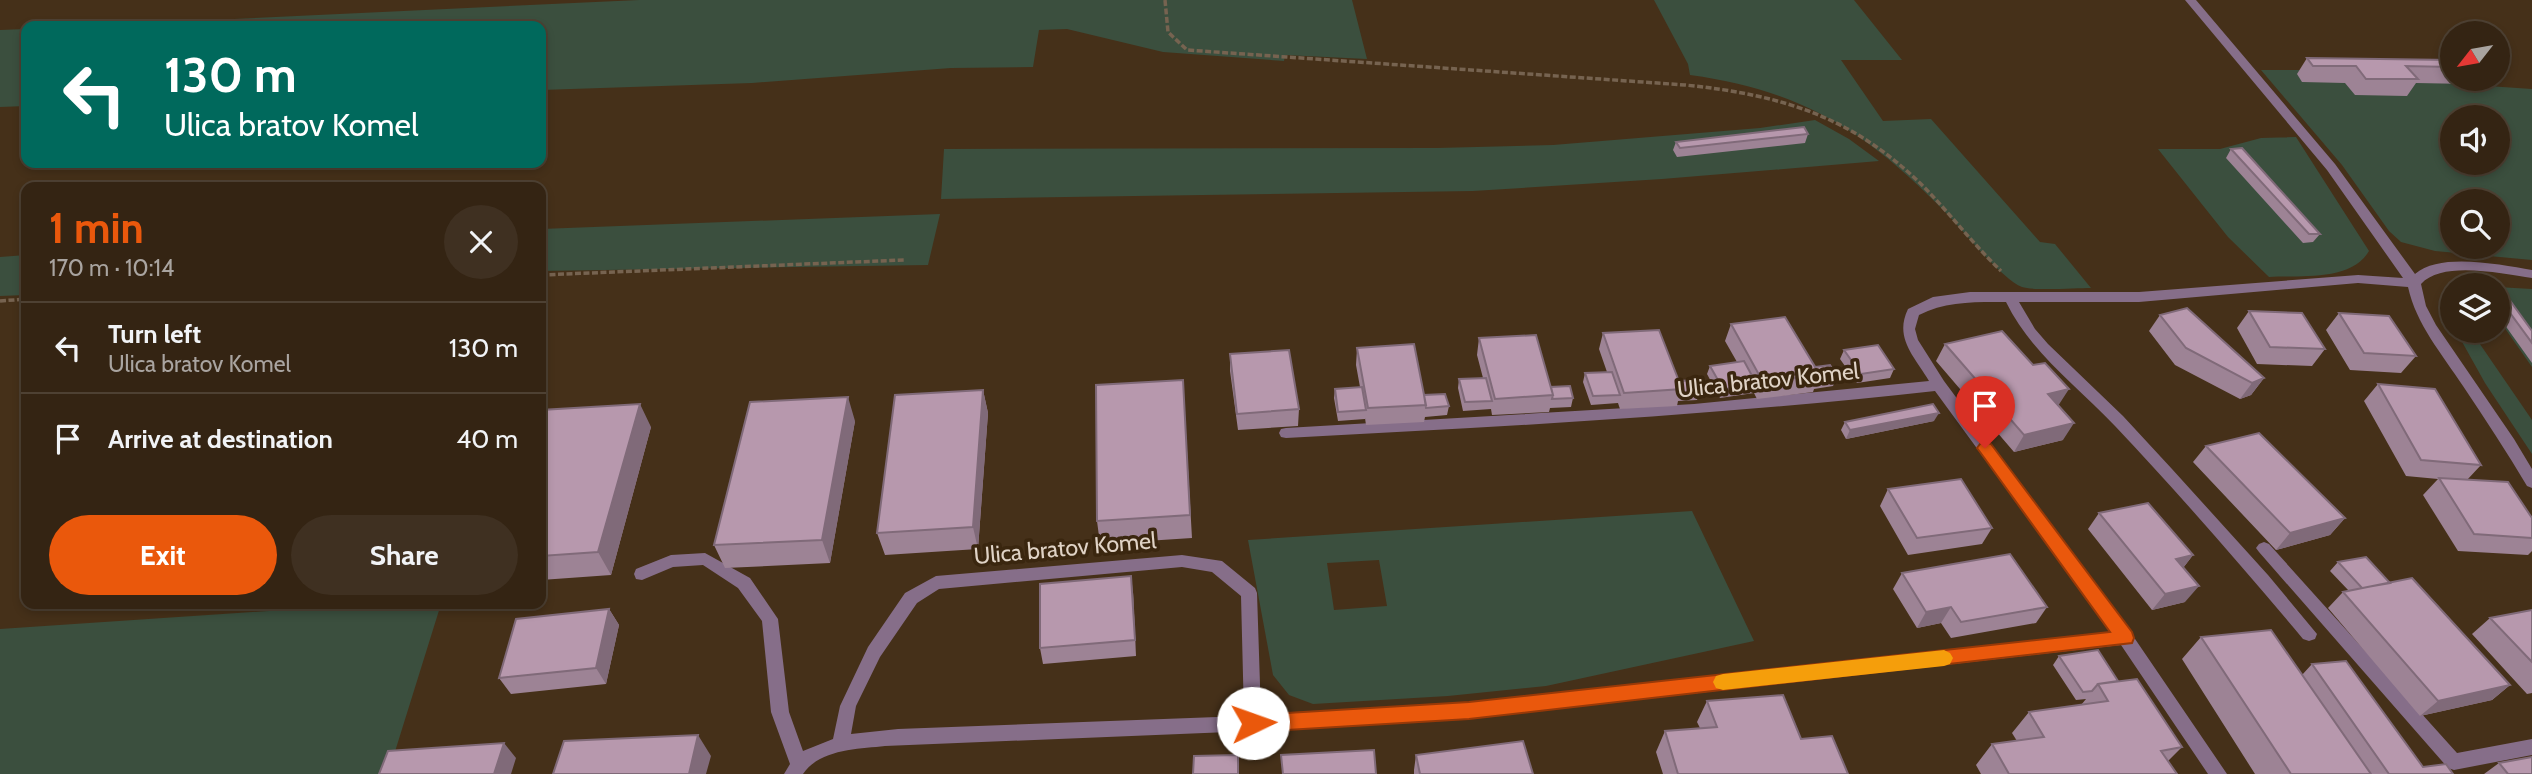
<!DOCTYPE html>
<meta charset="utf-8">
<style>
body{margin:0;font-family:Cabin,sans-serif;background:#3f3021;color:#f1f3f6;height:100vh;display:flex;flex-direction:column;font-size:26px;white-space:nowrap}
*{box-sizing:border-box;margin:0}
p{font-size:23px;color:#a9a4a0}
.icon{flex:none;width:38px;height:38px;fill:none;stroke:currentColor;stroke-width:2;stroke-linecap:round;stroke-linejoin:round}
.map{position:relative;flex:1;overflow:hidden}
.sheet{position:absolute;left:21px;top:182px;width:525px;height:427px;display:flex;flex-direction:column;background:#342413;border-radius:14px;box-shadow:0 4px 10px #0003,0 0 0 2px #4e4133}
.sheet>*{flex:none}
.banner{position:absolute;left:21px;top:21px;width:525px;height:147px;border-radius:14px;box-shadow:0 4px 10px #0003,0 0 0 2px #4e4133;background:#00695c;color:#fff;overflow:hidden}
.needle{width:46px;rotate:239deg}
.fabs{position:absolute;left:2440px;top:21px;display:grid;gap:14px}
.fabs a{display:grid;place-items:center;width:70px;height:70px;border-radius:50%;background:#342413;box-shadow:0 4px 10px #0003,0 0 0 2px #4e4133;font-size:35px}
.pin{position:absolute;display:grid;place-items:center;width:60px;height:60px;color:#fff;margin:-72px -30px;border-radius:50% 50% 50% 0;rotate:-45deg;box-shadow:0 0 7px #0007}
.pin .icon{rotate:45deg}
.me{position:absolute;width:77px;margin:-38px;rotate:87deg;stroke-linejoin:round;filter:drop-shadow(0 0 5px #0008)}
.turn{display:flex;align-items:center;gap:24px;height:147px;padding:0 28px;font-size:32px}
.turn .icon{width:91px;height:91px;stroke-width:2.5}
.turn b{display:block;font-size:49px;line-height:60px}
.round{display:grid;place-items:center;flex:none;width:74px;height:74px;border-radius:37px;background:#3f3021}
.head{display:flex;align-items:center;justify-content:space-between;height:119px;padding:0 28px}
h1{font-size:42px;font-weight:700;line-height:52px;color:#ea580c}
.primary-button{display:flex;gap:14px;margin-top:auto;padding:14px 28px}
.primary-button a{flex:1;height:80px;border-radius:42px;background:#ea580c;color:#fff;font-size:28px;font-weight:700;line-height:80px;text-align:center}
.primary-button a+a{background:#3f3021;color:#f1f3f6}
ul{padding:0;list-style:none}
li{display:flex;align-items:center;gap:21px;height:91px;padding:0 28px;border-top:2px solid #4e4133}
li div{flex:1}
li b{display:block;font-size:26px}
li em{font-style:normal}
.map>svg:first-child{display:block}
</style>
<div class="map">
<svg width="2532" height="774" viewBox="0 0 2532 774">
<rect width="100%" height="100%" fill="#453019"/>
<path fill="#3b4f3e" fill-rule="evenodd" d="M 639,0 L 1352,0 L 1367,59 L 1285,55 L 1284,61 L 1163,52 L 1067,29 L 1039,30 L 1033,67 L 951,68 L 752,83 L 541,90 L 541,26 L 82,26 Z
M 1654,0 L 1854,0 L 1902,60 L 1841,60 L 1883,121 L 1931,119 L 2040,242 L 2055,244 L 2091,288 C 2077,288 2033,291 2022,287 C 2003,280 1965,233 1950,217 C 1870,134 1806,91 1690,75 L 1688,64 Z
M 26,29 L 26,106 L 0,107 L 0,30 Z
M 2261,70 L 2367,70 L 2468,79 L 2473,85 L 2532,89 L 2532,260 L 2435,251 L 2401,242 L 2389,231 L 2342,165 ZM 2452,117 L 2497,117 L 2497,163 L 2452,163 ZM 2452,201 L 2497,201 L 2497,247 L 2452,247 Z
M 1815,120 L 1849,139 L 1879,161 L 1662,179 L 1473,191 L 941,199 L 944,149 L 1437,148 L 1553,145 L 1760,128 Z
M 2296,137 L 2369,251 C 2351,282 2300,275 2269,277 L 2228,237 L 2158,149 L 2220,149 L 2261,138 Z
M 940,214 L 928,265 L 541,271 L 541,229 Z
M 26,255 L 26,295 L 0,296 L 0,257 Z
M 2497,287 L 2532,289 L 2532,367 L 2497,317 Z
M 2456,331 L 2471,331 L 2532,420 L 2532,454 L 2485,383 Z
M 1692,511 L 1754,641 L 1546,686 L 1448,696 L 1313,704 L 1289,695 L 1273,675 L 1248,540 ZM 1379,560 L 1387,606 L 1334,610 L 1327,563 Z
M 373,604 L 441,604 L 388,774 L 0,774 L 0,629 Z"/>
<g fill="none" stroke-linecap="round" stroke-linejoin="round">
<path stroke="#766350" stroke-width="3.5" stroke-dasharray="6 2.5" stroke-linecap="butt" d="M 1165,0 L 1168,32 L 1187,50 L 1685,85 C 1783,95 1854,117 1925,188 C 1951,215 1974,245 2001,271
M 541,275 L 904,260
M 0,301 L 26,299"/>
<path fill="#866e89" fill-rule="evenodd" d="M 2264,542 L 2269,544 L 2457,753 L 2532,739 L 2532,755 L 2454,770 L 2448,768 L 2259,552 L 2256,548 L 2259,544 Z"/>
<path fill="#866e89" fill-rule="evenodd" d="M 2185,0 L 2196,0 L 2335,164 L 2415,274 C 2441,252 2500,265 2532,270 L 2532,278 C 2502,274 2443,260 2421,284 L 2426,306 L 2436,325 L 2514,439 L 2532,469 L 2532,488 L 2527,486 C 2507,452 2485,419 2463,386 C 2442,354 2416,324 2408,287 L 2358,283 L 2139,302 L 2019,302 L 2035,329 L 2048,344 L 2123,416 L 2172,469 L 2268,575 L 2317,634 L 2315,639 L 2309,641 L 2303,639 C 2242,566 2180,495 2115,426 C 2076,385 2031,353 2006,302 C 1975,302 1946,301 1919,315 L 1915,329 L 1918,340 L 1944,381 L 2131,633 L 2227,774 L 2208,774 L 2121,645 L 1469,719 L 1253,731 L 885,746 C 858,749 820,749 803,774 L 784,774 L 790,764 L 771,712 L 762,621 L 738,588 L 703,565 L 673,567 L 642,580 L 636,579 L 634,574 L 636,569 L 671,555 L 705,553 L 750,578 L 778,619 L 789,712 L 803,751 L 833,739 L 840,706 L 868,647 L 905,593 L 936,576 L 1182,555 L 1222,561 L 1255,588 L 1257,593 L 1261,715 L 1469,703 L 2112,633 L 1935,391 C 1720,415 1503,427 1286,438 L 1281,437 L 1279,433 L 1281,429 L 1286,428 L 1694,404 L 1929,381 C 1914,356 1894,338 1908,309 L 1933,297 L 1970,292 L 2139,292 L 2358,275 L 2403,278 L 2327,170 ZM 1182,567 L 1212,572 L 1241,596 L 1244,716 L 898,729 L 851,734 L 856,706 L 880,657 L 917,603 L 939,589 Z"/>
</g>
<path fill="#9d8395" d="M 2307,58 L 2452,60 L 2452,79 L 2471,79 L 2468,84 L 2416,83 L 2407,96 L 2355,95 L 2345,83 L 2302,82 L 2297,74 Z
M 1808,134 L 1805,143 L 1677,157 L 1673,150 L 1676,142 Z
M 2231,149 L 2320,234 L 2313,242 L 2303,243 L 2226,158 Z
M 2497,295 L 2532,331 L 2532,363 L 2497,314 Z
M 2249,311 L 2325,349 L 2312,366 L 2257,364 L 2237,328 Z
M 2339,313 L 2416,356 L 2401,373 L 2350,370 L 2326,330 Z
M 2160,315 L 2264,378 L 2251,395 L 2240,399 L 2175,365 L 2149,331 Z
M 1731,324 L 1837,377 L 1833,386 L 1814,389 L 1813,392 L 1757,399 L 1754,393 L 1720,398 L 1707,374 L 1710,366 L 1737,362 L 1725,341 Z
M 1603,333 L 1679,381 L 1700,392 L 1697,400 L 1678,401 L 1677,406 L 1620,409 L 1618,403 L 1591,405 L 1583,382 L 1585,373 L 1607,372 L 1599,349 Z
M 1479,338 L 1551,387 L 1573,398 L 1571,407 L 1550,408 L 1549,412 L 1492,415 L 1491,409 L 1463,411 L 1458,388 L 1459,379 L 1483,378 L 1477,355 Z
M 1945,344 L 2058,406 L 2063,440 L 2014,452 L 1936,361 Z
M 1357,348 L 1424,395 L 1449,406 L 1447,415 L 1425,417 L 1424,422 L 1366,425 L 1365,418 L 1365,419 L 1338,421 L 1334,398 L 1335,389 L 1360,387 L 1356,365 Z
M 1844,350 L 1894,369 L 1890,378 L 1857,383 L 1840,359 Z
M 1230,354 L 1299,409 L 1298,426 L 1238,430 L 1230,371 Z
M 1183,380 L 1192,538 L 1100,544 L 1097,521 Z
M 2378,384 L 2481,465 L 2467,480 L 2532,518 L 2532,551 L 2528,555 L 2458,551 L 2423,495 L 2438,479 L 2406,476 L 2364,401 Z
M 983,390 L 988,413 L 978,549 L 885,555 L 877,533 Z
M 541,412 L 651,427 L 611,575 L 541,580 Z
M 855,421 L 830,563 L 725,568 L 714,545 Z
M 1934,421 L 1846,439 L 1841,430 L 1845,422 Z
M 2206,446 L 2345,518 L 2330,535 L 2276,550 L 2193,462 Z
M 1888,489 L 1992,528 L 1982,544 L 1908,555 L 1880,506 Z
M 2099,513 L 2193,555 L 2183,568 L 2185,602 L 2152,610 L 2088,529 Z
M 2338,562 L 2390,583 L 2510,685 L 2492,700 L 2420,716 L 2328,608 L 2343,592 L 2349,591 L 2330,571 Z
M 1902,573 L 2047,607 L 2036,623 L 1951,638 L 1941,623 L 1917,628 L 1893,589 Z
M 1133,592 L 1136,656 L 1043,664 L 1040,648 Z
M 609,609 L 619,625 L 606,684 L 511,694 L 499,678 Z
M 2532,610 L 2532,693 L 2527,694 L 2472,634 L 2490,618 Z
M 2201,637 L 2302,675 L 2312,664 L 2423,767 L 2453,774 L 2255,774 L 2182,659 Z
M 2059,656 L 2118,681 L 2182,747 L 2168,761 L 2177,774 L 1981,774 L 1976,765 L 1992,744 L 2017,741 L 2012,733 L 2029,712 L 2081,705 L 2086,699 L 2076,700 L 2053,665 Z
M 1707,701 L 1801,739 L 1848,774 L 1663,774 L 1656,752 L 1665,731 L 1700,728 L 1697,722 Z
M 1416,755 L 1533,774 L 1414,774 L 1414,770 Z
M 2499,763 L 2532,774 L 2484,774 Z"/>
<path fill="#806a79" d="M 2264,378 L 2251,395 L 2240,399 L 2252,383 Z
M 2069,389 L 2058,406 L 2048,394 Z
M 983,390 L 988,413 L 978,549 L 973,527 Z
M 848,397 L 855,421 L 830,563 L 822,540 Z
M 640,404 L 651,427 L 611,575 L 598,552 Z
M 1939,413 L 1934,421 L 1846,439 L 1850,430 Z
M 2074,423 L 2063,440 L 2014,452 L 2024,435 Z
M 2345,518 L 2330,535 L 2276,550 L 2290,533 Z
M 2193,555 L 2180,572 L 2176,559 Z
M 1131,576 L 1133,592 L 1136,656 Z
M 2199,586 L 2185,602 L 2152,610 L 2165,594 Z
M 1951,607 L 1941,623 L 1917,628 L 1926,612 Z
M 609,609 L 619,625 L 606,684 L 596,668 Z
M 2510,685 L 2492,700 L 2420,716 L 2438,701 Z
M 698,735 L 711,756 L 706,774 L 689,774 Z
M 504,743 L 516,758 L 511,774 L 494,774 Z"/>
<path fill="#b798ad" stroke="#806a79" stroke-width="2" d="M 2307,58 L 2452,60 L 2452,67 L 2406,66 L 2418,79 L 2366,79 L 2356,66 L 2313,66 Z
M 1804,127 L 1808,134 L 1680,148 L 1676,142 Z
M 2242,148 L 2320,234 L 2309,234 L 2231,149 Z
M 2497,295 L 2506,295 L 2532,331 L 2532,343 Z
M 2187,308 L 2264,378 L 2252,383 L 2186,348 L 2160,315 Z
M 2249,311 L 2302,313 L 2325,349 L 2270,347 Z
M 2339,313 L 2389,316 L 2416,356 L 2364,353 Z
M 1785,317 L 1820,375 L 1763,382 L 1731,324 Z
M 1659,330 L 1682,389 L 1624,393 L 1603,333 Z
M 2002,331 L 2033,365 L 2045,363 L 2069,389 L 2048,394 L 2074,423 L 2024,435 L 1945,344 Z
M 1536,335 L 1553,395 L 1495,399 L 1479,338 Z
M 1414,344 L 1426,405 L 1368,408 L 1357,348 Z
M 1878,345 L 1894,369 L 1861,374 L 1844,350 Z
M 1289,350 L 1299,409 L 1237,414 L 1230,354 Z
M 1744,361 L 1757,385 L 1723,389 L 1710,366 Z
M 1830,365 L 1837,377 L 1818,380 L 1820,375 L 1815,367 Z
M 1612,372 L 1620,395 L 1593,396 L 1585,373 Z
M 1486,378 L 1492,401 L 1465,402 L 1459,379 Z
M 1183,380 L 1190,515 L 1097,521 L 1096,385 Z
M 1695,380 L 1700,392 L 1681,393 L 1682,389 L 1679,381 Z
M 2378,384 L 2435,389 L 2481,465 L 2421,460 Z
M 1570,386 L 1573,398 L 1552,399 L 1553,395 L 1551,387 Z
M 1362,387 L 1366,410 L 1338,412 L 1335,389 Z
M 983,390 L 973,527 L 877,533 L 895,395 Z
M 1445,394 L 1449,406 L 1426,408 L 1424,395 Z
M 848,397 L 822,540 L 714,545 L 750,402 Z
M 640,404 L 598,552 L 541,556 L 541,410 Z
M 1933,404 L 1939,413 L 1850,430 L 1845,422 Z
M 2259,433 L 2345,518 L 2290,533 L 2206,446 Z
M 2439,478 L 2508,482 L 2532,518 L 2532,538 L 2474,534 Z
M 1961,479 L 1992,528 L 1917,538 L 1888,489 Z
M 2148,503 L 2193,555 L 2176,559 L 2199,586 L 2165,594 L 2099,513 Z
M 2010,554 L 2047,607 L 1961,622 L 1951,607 L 1926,612 L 1902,573 Z
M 2366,557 L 2390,583 L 2362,588 L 2338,562 Z
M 1131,576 L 1135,640 L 1040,648 L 1040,584 Z
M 2412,578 L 2510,685 L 2438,701 L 2343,592 Z
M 609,609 L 596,668 L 499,678 L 516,619 Z
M 2532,610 L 2532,662 L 2490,618 Z
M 2271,630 L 2371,774 L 2291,774 L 2201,637 Z
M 2098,650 L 2118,681 L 2098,684 L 2092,691 L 2083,692 L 2059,656 Z
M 2346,661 L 2423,767 L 2446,764 L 2453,774 L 2389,774 L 2312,664 Z
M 2137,679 L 2182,747 L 2161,751 L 2177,774 L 2009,774 L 1992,744 L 2044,737 L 2029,712 L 2108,701 L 2098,684 Z
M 1783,695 L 1801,739 L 1832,736 L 1848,774 L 1678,774 L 1665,731 L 1717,727 L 1707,701 Z
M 698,735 L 689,774 L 553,774 L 564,741 Z
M 1523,741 L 1533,774 L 1420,774 L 1416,755 Z
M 504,743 L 494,774 L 379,774 L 388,751 Z
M 1374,750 L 1376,774 L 1283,774 L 1281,755 Z
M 1238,755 L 1238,774 L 1193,774 L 1194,756 Z
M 2532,757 L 2532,774 L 2508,774 L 2499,763 Z"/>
<path fill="#ea580c" stroke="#983908" stroke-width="2" d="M 1985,442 L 1991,444 L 2132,632 L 2134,638 L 2132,643 L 1469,719 L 1253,732 L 1246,730 L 1243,723 L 1246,717 L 1253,715 L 1469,702 L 2110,632 L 1980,452 L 1977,448 L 1980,444 Z"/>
<path fill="#f59e0b" d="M 1944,650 L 1950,653 L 1953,658 L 1950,664 L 1944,666 L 1723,690 L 1716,688 L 1713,682 L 1716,676 L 1723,674 Z"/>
<g text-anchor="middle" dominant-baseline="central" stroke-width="7" stroke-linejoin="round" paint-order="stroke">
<g font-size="23" fill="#e0d3c6" stroke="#3a260f">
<text transform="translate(1768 380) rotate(-6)">Ulica bratov Komel</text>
<text transform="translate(1065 548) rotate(-5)">Ulica bratov Komel</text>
</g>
</g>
</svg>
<div class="fabs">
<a><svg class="needle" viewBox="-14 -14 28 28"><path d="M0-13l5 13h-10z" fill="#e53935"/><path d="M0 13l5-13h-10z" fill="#a9a4a0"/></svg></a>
<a><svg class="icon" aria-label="sound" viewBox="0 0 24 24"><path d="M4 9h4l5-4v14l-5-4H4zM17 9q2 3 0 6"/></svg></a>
<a><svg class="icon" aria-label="search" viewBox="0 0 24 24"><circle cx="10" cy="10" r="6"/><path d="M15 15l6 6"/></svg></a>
<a><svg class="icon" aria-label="layers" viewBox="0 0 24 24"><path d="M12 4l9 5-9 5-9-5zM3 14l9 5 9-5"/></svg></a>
</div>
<div class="pin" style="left:1985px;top:448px;background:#d93025"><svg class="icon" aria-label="arrive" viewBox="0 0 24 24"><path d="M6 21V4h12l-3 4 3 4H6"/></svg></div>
<svg class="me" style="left:1253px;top:723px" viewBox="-20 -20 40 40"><circle r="19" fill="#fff"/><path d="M0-13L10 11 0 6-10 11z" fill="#ea580c"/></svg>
<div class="banner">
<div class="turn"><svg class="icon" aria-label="left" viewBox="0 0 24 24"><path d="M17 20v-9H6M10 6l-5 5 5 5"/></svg><div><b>130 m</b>Ulica bratov Komel</div></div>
</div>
<section class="sheet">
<div class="head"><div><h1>1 min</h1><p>170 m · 10:14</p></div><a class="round"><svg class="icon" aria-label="close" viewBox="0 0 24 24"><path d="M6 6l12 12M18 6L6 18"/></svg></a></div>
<ul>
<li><svg class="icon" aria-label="left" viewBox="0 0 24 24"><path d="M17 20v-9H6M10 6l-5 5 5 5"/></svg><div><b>Turn left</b><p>Ulica bratov Komel</p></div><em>130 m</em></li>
<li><svg class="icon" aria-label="arrive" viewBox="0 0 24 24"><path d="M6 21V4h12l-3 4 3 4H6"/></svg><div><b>Arrive at destination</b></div><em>40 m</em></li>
</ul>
<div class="primary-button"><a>Exit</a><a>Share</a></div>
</section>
</div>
